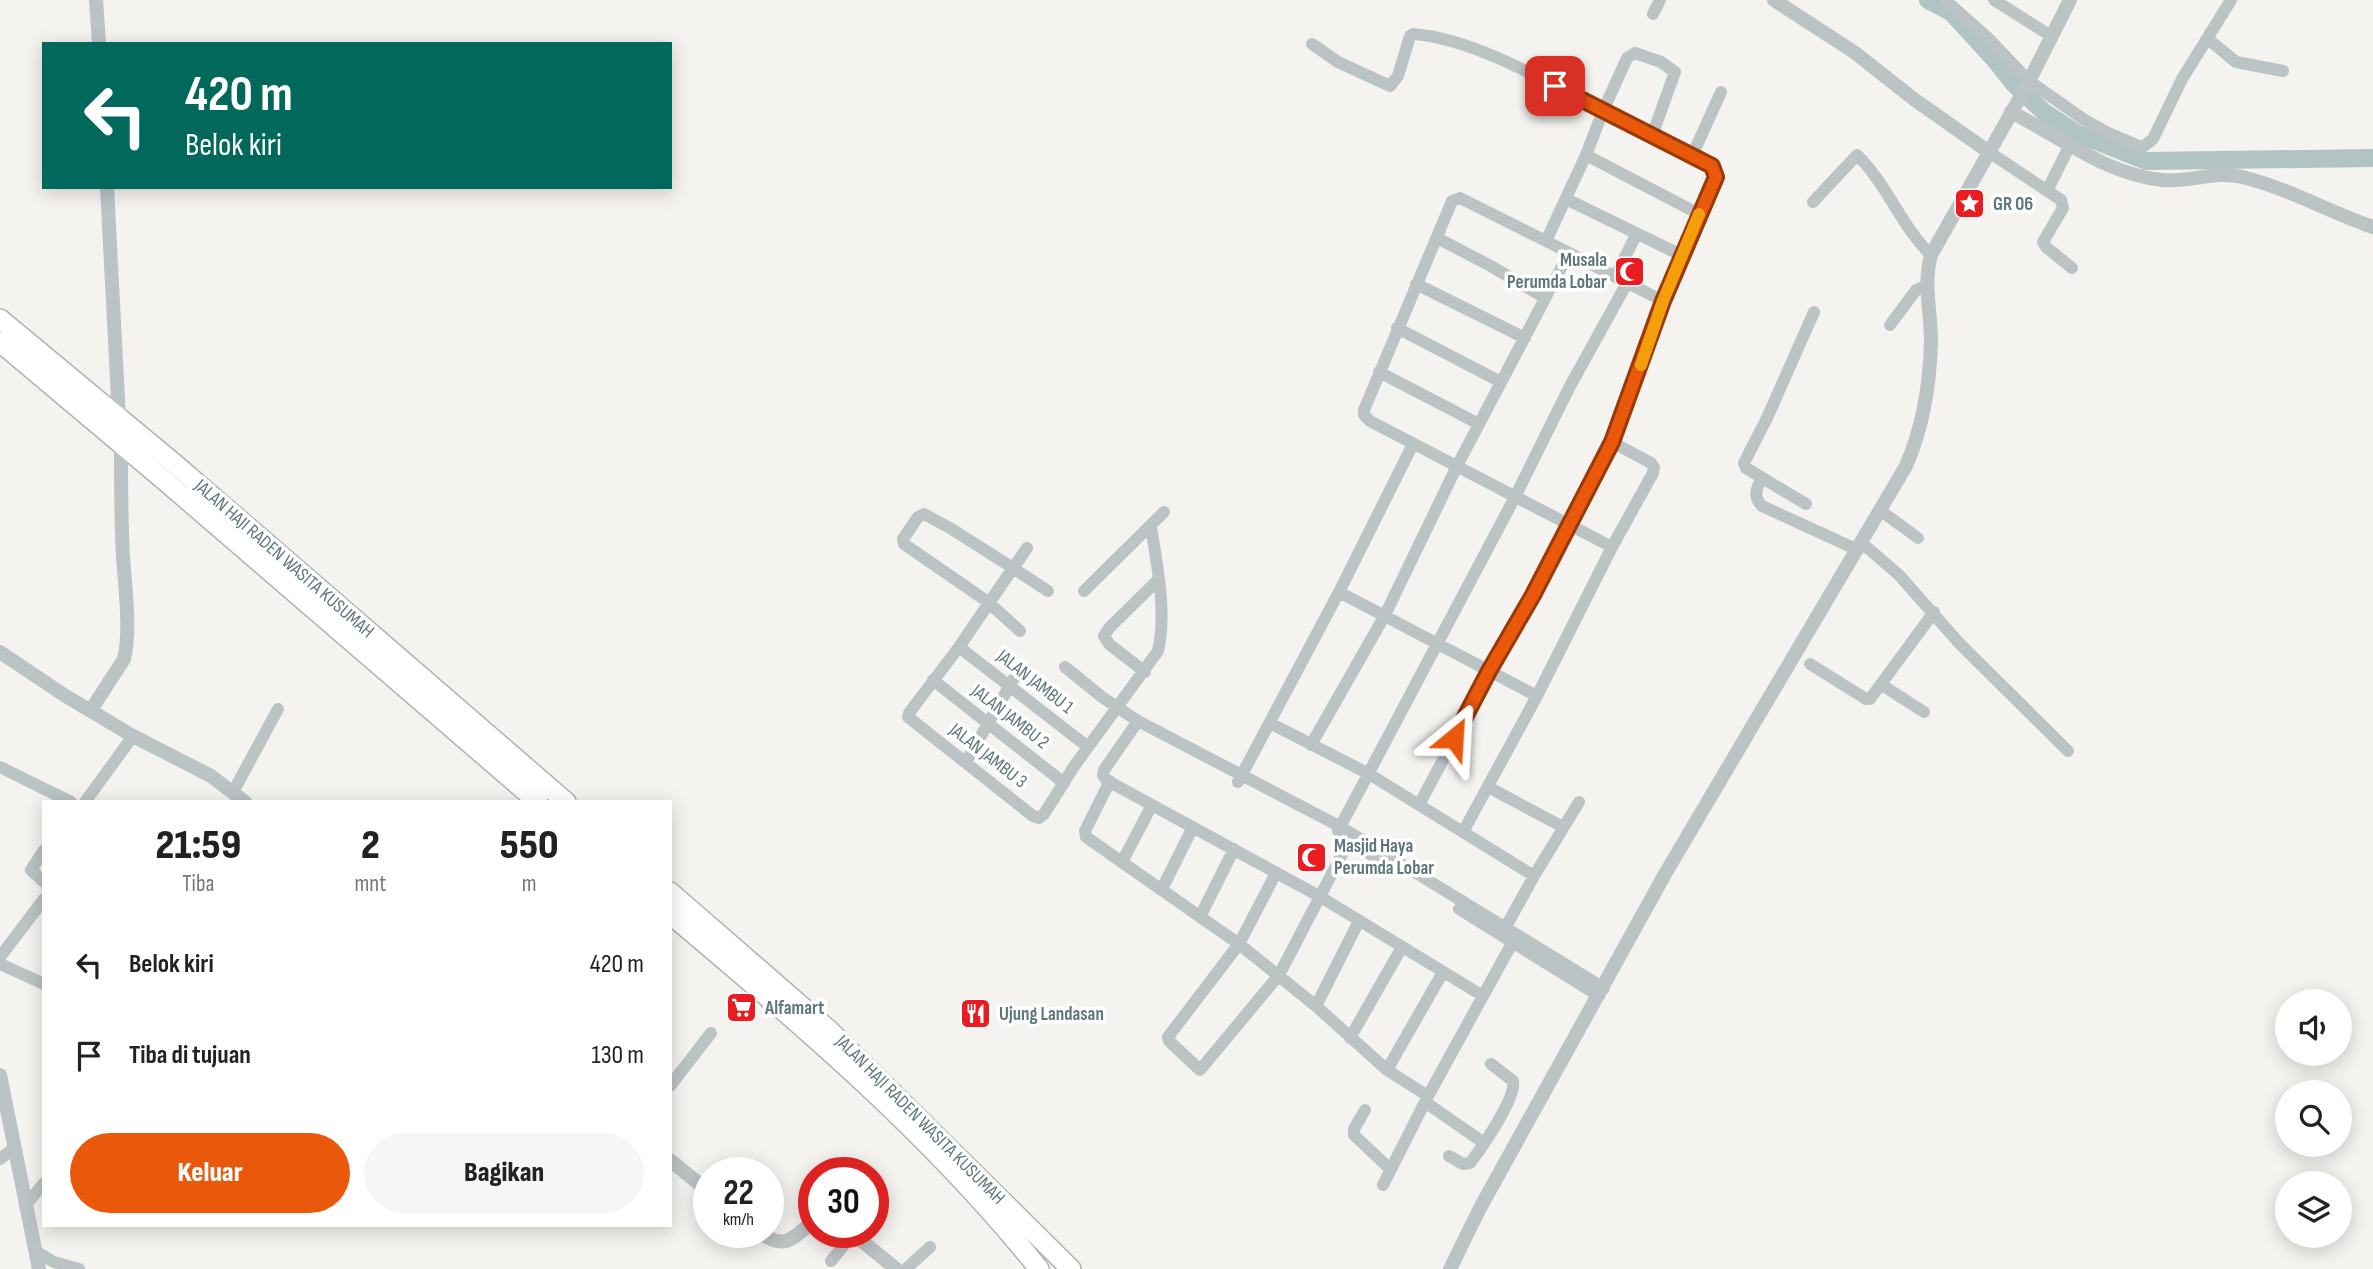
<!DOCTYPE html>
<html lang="id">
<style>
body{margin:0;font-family:"Sofia Sans Condensed",sans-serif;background:#f6f6f6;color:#222;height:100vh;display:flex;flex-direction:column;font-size:26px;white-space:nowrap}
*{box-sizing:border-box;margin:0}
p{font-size:23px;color:#767676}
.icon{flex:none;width:38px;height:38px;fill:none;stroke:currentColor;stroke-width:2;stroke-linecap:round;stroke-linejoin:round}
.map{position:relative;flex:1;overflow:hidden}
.drawer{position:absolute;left:42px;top:800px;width:630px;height:427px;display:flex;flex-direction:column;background:#fff;border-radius:0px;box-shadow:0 4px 18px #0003}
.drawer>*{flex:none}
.hud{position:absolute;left:42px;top:42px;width:630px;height:147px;border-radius:0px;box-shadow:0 4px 18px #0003;background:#00695c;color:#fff;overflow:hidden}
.fabs{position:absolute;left:2275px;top:989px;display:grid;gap:14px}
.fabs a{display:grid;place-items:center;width:77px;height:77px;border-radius:50%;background:#fff;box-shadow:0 4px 18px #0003;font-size:35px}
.speed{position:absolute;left:693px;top:1157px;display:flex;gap:14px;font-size:35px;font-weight:700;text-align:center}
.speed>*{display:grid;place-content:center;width:91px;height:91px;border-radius:50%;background:#fff;box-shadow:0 4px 18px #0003;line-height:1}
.speed small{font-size:18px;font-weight:400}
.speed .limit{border:10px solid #d22;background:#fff;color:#111}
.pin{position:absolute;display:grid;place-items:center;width:60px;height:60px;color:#fff;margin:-30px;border-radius:14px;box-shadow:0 4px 10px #0006}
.me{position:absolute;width:77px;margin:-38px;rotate:27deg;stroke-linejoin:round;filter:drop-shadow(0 0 5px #0008)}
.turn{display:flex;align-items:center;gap:24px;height:147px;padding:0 28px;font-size:32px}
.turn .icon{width:91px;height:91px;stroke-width:2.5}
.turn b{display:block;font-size:49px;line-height:60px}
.eta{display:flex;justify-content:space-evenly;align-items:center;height:119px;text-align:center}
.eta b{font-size:42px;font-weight:800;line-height:49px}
.primary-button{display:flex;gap:14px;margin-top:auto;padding:14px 28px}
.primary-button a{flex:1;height:80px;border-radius:42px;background:#ea580c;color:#fff;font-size:28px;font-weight:800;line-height:80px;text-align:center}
.primary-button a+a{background:#f6f6f6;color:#222}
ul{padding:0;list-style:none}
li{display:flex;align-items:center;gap:21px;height:91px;padding:0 28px}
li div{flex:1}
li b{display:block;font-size:26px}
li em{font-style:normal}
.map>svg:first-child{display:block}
</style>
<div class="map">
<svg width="2373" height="1269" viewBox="0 0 2373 1269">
<rect width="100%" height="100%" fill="#f4f3f0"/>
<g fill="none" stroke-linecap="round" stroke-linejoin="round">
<path stroke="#b1c4c4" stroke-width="18" d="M 1928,0 L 1951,12 L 1995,60 L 2014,84 L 2044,112 L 2076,133 L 2146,161 L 2373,158"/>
<defs>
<path id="trunk" d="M 0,319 L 176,465 L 566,802
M 0,342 L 164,480 L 538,802
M 670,892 L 830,1031 L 1071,1269
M 670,914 C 800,1023 933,1136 1039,1269"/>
</defs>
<use href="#trunk" stroke="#adb4b6" stroke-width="22"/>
<path stroke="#bcc3c5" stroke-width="12" d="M 1945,0 L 1987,37 L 2029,81 L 2083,119 L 2106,132 L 2139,146 L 2144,146 L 2153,139 L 2182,79 L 2231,0
M 1994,0 L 2051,36
M 1653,14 L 1660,0
M 2208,39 L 2236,62 L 2283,71
M 1312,44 L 1338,62 L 1390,86 L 1398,76 L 1410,36 L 1413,34 C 1473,38 1549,83 1603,111 L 1627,58 L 1635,53 L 1661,62 L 1675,72 L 1652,136
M 1989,152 L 2061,200 L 2063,208 L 2043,242 L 2046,247 L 2072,268
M 1586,155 L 1699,214
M 1692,156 L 1721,92
M 2048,189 L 2070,145
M 1566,199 L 1683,256
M 1813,202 L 1857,155 C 1887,184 1901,226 1931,255
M 1437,238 L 1489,265 L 1545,298
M 1546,241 L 1460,198 L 1452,201 L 1364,410 L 1364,415 L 1370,421 L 1612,547
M 1615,277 L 1636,235
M 1416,284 L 1525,338
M 1890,325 L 1916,290 L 1926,286
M 1397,328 L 1501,382
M 1379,372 L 1479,424
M 1762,478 C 1756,488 1753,497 1762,506 L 1858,550
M 1806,504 L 1746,468 L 1744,463 L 1767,418 L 1814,312
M 1881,511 L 1918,538
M 1862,543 L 1899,575 L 1960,644 L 2068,751
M 1027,548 L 1013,568 L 1048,591
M 1084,591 L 1164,512
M 1339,592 L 1537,696
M 1020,631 L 988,602 L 904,544 L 903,539 L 918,517 L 924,514 L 950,528 L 1013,568 L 959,647 L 909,713 L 908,717 L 1033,816 L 1039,818 L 1044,814 L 1075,765 L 1158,651 C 1167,613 1157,564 1151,527
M 959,647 L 1088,747
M 1810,664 L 1866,699 L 1870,699 L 1934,612
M 1065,667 L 1102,697 L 1138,721 L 1341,827 L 1604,988
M 1145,672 L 1109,644 L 1104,636 L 1109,628 L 1159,579
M 933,680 L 1064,783
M 1882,685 L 1924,712
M 1138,721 L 1104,770 L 1103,775 L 1106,780 L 1319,896 L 1483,996
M 1270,723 L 1369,774 L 1534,876
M 1311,745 L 1385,615 L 1457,466 L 1569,253
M 966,762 L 1021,666
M 0,767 L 71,802
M 1110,781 L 1085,831 L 1086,837 L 1239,944 L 1316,1006 L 1387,1070 L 1428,1096
M 1238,782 L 1339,592 L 1413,444
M 1488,787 L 1563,827
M 233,792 L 278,709
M 85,802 L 133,736
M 1419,805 L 1612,442 L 1663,301 L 1716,177 L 1712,166 L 1603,111 L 1586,155 L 1546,241 L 1663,301
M 1338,831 L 1515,497 L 1569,388 L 1627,283
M 1463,832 L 1537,696 L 1612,547 L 1653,473 L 1654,467 L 1651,463 L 1612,442
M 1352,843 L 1390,866
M 44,850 L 31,870 L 44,882
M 1122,862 L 1152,805
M 1276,873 L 1239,944 L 1168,1037 L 1169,1041 L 1200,1070 L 1279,975 L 1349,841
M 1162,889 L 1193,827
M 1459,909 L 1599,996
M 1200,917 L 1234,849
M 1503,932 L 1534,876 L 1579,802
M 0,957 L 44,899
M 0,964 L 44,984
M 1316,1006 L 1359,921
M 1350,1038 L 1402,947
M 1387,1070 L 1443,972
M 670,1086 L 711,1033
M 1425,1102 L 1484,1143
M 1365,1110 L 1354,1129 L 1354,1135 L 1390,1169
M 1449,1156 L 1463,1164 L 1470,1163 C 1481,1149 1517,1097 1513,1081 L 1491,1064
M 0,1159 L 13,1149
M 1383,1185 L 1428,1096 L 1516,936
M 25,1206 L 44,1183
M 35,1251 L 54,1262 L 79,1269
M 831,1261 L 853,1234
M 906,1269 L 930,1247"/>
<path stroke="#bcc3c5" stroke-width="14" d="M 96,0 L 99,44
M 1774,0 L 1854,52 L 1915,100 L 1989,152
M 2011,112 C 2059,136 2107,175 2162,180 C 2189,183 2216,170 2242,177 C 2288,188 2329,212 2373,227
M 107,187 L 119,418
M 0,652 L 64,695 L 133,736 L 211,776 L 245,802
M 91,710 L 124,659 C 131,632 125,586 123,557 C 121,520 121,482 121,444
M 0,1075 L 39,1269
M 670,1160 L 709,1192
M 759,1232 C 785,1251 792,1239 814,1220
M 851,1232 L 896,1269
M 1450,1269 L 1480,1208 L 1665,874 L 1906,466 C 1923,427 1930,384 1931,341 C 1931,312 1923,284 1931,255 L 2026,87 L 2070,0"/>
<use href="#trunk" stroke="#fff" stroke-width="19"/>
</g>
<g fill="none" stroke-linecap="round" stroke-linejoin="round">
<defs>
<path id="route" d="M 1454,738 L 1489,671 L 1533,595 L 1612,442 L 1663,301 L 1716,177 L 1712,166 L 1555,86"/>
</defs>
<use href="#route" stroke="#983908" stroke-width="18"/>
<use href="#route" stroke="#ea580c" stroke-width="12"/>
<path stroke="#f59e0b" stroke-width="12" d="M 1641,365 L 1663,301 L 1699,214"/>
</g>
<defs>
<symbol id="sight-square" viewBox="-11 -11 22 22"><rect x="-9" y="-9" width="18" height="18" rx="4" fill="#e81c21" stroke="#fff"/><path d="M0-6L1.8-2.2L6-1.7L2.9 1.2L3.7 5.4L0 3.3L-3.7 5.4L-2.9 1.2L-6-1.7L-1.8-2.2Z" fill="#fff"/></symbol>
<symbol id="mosque-square" viewBox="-11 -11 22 22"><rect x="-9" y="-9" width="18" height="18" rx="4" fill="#e81c21" stroke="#fff"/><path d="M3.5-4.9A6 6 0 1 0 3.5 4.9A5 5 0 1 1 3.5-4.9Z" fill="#fff"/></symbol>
<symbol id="supermarket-square" viewBox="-11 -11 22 22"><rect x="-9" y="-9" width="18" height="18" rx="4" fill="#e81c21" stroke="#fff"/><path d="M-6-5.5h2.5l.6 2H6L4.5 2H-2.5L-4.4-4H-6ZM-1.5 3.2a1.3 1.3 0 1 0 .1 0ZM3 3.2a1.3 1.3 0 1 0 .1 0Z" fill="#fff"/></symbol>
<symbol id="restaurant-square" viewBox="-11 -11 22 22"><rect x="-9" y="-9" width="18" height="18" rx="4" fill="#e81c21" stroke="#fff"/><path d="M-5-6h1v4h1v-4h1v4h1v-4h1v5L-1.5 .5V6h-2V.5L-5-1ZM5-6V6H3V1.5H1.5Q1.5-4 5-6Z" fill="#fff"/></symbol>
</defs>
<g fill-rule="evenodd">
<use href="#sight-square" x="1952" y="186" width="35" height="35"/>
<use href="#mosque-square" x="1612" y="254" width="35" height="35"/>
<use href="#mosque-square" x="1294" y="840" width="35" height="35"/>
<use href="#supermarket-square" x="724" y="990" width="35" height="35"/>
<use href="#restaurant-square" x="958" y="996" width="35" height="35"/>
</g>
<g text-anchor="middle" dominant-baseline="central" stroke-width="7" stroke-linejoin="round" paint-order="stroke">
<g font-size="19" font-weight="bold" fill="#5e777c" stroke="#fff" text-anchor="start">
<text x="1993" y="204">GR 06</text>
<text x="1607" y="260" text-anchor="end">Musala<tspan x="1607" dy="22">Perumda Lobar</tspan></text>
<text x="1334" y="846">Masjid Haya<tspan x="1334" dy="22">Perumda Lobar</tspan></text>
<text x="765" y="1008">Alfamart</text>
<text x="999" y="1014">Ujung Landasan</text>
</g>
<g font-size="19" fill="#5e777c" stroke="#fff">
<text transform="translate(284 559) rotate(41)">JALAN HAJI RADEN WASITA KUSUMAH</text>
<text transform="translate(1035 682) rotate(38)">JALAN JAMBU 1</text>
<text transform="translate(1010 717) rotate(38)">JALAN JAMBU 2</text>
<text transform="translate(988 756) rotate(38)">JALAN JAMBU 3</text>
<text transform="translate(920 1120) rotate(45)">JALAN HAJI RADEN WASITA KUSUMAH</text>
</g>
</g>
</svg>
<div class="fabs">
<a><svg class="icon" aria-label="sound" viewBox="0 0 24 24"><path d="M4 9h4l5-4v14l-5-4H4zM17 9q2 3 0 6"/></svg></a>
<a><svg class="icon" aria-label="search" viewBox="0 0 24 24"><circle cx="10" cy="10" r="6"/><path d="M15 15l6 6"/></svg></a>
<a><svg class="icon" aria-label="layers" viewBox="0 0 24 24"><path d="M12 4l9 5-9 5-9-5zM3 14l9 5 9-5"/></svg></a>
</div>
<div class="speed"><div>22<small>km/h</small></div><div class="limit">30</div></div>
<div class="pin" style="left:1555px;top:86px;background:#d93025"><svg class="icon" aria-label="arrive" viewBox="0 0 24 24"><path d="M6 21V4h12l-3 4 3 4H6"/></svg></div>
<svg class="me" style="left:1454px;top:738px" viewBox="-20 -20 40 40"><path d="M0-17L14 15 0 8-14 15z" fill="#ea580c" stroke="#fff" stroke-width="4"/></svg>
<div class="hud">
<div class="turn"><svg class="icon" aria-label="left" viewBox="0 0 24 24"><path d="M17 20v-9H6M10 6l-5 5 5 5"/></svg><div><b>420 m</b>Belok kiri</div></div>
</div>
<section class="drawer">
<div class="eta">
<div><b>21:59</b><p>Tiba</p></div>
<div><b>2</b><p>mnt</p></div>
<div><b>550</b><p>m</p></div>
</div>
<ul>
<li><svg class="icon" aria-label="left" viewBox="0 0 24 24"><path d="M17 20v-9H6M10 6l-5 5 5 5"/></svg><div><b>Belok kiri</b></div><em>420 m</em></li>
<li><svg class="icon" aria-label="arrive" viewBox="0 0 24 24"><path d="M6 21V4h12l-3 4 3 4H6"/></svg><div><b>Tiba di tujuan</b></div><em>130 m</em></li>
</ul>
<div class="primary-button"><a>Keluar</a><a>Bagikan</a></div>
</section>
</div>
